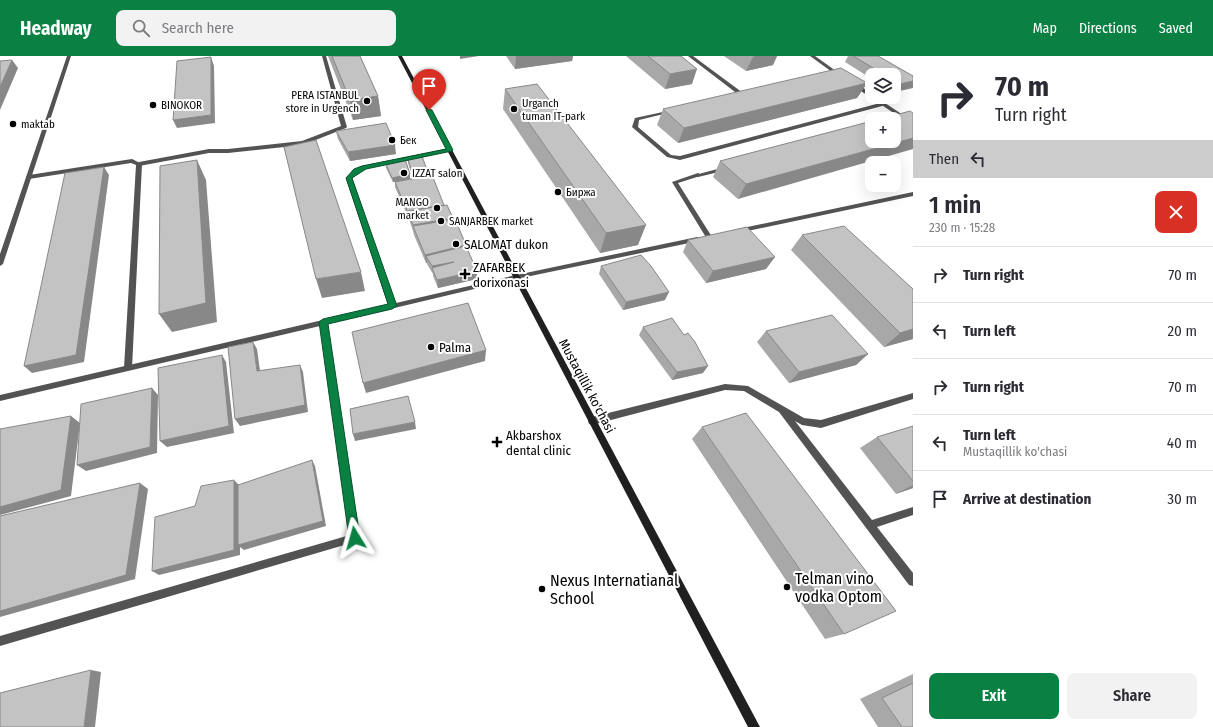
<!DOCTYPE html>
<meta charset="utf-8">
<style>
body{margin:0;font-family:"Fira Sans Condensed",sans-serif;background:#f2f2f3;color:#2b2b33;height:100vh;display:flex;flex-direction:column;font-size:15px;white-space:nowrap}
*{box-sizing:border-box;margin:0}
p{font-size:13px;color:#7c7c81}
.icon{flex:none;width:22px;height:22px;fill:none;stroke:currentColor;stroke-width:2;stroke-linecap:round;stroke-linejoin:round}
.map{position:relative;flex:1;overflow:hidden}
.side{display:flex;flex-direction:column;background:#fff;width:300px}
.side>*{flex:none}
.top-card{background:#fff;color:#2b2b33;overflow:hidden}
.fabs{position:absolute;left:865px;top:12px;display:grid;gap:8px}
.fabs a{display:grid;place-items:center;width:36px;height:36px;border-radius:8px;background:#fff;box-shadow:0 4px 16px #0002;font-size:20px}
.pin{position:absolute;display:grid;place-items:center;width:34px;height:34px;color:#fff;margin:-41px -17px;border-radius:50% 50% 50% 0;rotate:-45deg;box-shadow:0 0 4px #0007}
.pin .icon{rotate:45deg}
.me{position:absolute;width:44px;margin:-22px;rotate:352deg;stroke-linejoin:round;filter:drop-shadow(0 0 3px #0008)}
.turn{display:flex;align-items:center;gap:14px;height:84px;padding:0 16px;font-size:18px}
.turn .icon{width:52px;height:52px;stroke-width:2.5}
.turn b{display:block;font-size:28px;line-height:34px}
.then{display:flex;align-items:center;height:38px;padding:0 16px;background:#0003;gap:8px;font-size:15px}
.round{display:grid;place-items:center;flex:none;width:42px;height:42px;border-radius:8px;background:#f2f2f3}
.overview{display:flex;align-items:center;justify-content:space-between;height:68px;padding:0 16px}
h1{font-size:24px;font-weight:600;line-height:30px}
.primary-button{display:flex;gap:8px;margin-top:auto;padding:8px 16px}
.primary-button a{flex:1;height:46px;border-radius:8px;background:#0b8043;color:#fff;font-size:16px;font-weight:600;line-height:46px;text-align:center}
.primary-button a+a{background:#f2f2f3;color:#2b2b33}
ul{padding:0;list-style:none}
li{display:flex;align-items:center;gap:12px;height:56px;padding:0 16px;border-top:1px solid #e1e1e2}
li div{flex:1}
li b{display:block;font-size:15px}
li em{font-style:normal}
header{display:flex;align-items:center;gap:24px;box-sizing:border-box;height:56px;padding:0 20px;background:#0b8043;color:#fff}
header strong{font-size:19px}
nav{display:flex;gap:22px;margin-inline-start:auto;font-size:14px}
.search{width:280px;height:36px;background:#f2f2f3;display:flex;align-items:center;gap:10px;box-sizing:border-box;padding:0 14px;border-radius:8px;color:#7c7c81;font-size:15px}
main{display:flex;flex:1;min-height:0}
.map>svg:first-child{display:block}
</style>
<header>
<strong>Headway</strong>
<div class="search"><svg class="icon" aria-label="search" viewBox="0 0 24 24"><circle cx="10" cy="10" r="6"/><path d="M15 15l6 6"/></svg>Search here</div>
<nav><a>Map</a><a>Directions</a><a>Saved</a></nav>
</header>
<main>
<div class="map">
<svg width="913" height="671" viewBox="0 0 913 671">
<rect width="100%" height="100%" fill="#fff"/>
<g fill="none" stroke-linecap="round" stroke-linejoin="round">
<path fill="#535353" fill-rule="evenodd" d="M 884,46 L 886,47 L 886,49 L 680,104 L 667,101 L 632,71 L 635,62 L 672,54 L 672,56 L 639,64 L 638,71 L 671,99 L 680,100 Z
M 450,92 L 452,93 L 452,95 L 366,112 L 352,122 L 396,250 L 392,253 L 389,252 L 346,122 L 355,114 L 362,110 Z
M 132,103 L 142,108 L 132,312 L 131,314 L 125,314 L 124,312 L 136,109 L 131,107 L 29,123 L 26,121 L 29,119 Z
M 725,111 L 727,112 L 727,114 L 698,121 L 695,119 Z
M 725,328 L 748,330 L 804,362 L 821,364 L 913,337 L 913,343 L 821,372 L 802,369 L 795,365 L 872,464 L 913,451 L 913,459 L 877,471 L 913,517 L 913,530 L 909,529 L 779,356 L 744,335 L 725,334 L 592,369 L 589,368 L 588,365 L 589,362 L 592,361 Z"/>
<path fill="#535353" fill-rule="evenodd" d="M 67,0 L 71,0 L 3,208 L 0,210 L 0,198 Z
M 322,0 L 326,0 L 347,71 L 346,72 L 303,89 L 228,97 L 209,97 L 139,110 L 136,108 L 139,106 L 209,93 L 228,93 L 302,85 L 341,70 Z
M 688,0 L 693,0 L 743,37 L 743,39 L 739,39 Z
M 810,0 L 815,0 L 843,20 L 839,21 Z
M 852,27 L 856,27 L 872,38 L 872,41 L 876,41 L 906,61 L 901,62 L 852,29 Z
M 698,117 L 701,119 L 700,120 L 678,127 L 712,181 L 709,183 L 707,183 L 672,126 Z
M 913,136 L 913,140 L 738,177 L 735,175 L 738,173 Z
M 697,181 L 699,181 L 699,185 L 516,223 L 327,268 L 360,482 L 358,485 L 0,590 L 0,580 L 350,479 L 320,270 L 0,345 L 0,339 L 516,219 Z"/>
<path fill="#202020" fill-rule="evenodd" d="M 398,0 L 402,0 L 760,671 L 748,671 Z"/>
</g>
<path fill="#a8a8a8" d="M 328,0 L 360,0 L 378,40 L 381,60 L 353,64 Z
M 506,0 L 573,0 L 572,5 L 515,13 Z
M 626,0 L 681,0 L 692,28 L 665,33 Z
M 724,0 L 777,0 L 773,9 L 746,15 Z
M 848,0 L 878,0 L 913,20 L 895,36 L 894,36 L 894,19 L 872,19 L 872,23 L 845,6 Z
M 867,27 L 857,42 L 678,87 L 657,69 L 663,53 Z
M 505,33 L 638,189 L 600,197 L 503,53 Z
M 872,65 L 738,143 L 713,121 L 720,105 Z
M 336,75 L 396,98 L 350,105 L 338,83 Z
M 408,103 L 428,119 L 444,149 L 453,163 L 466,189 L 466,190 L 477,215 L 477,223 L 438,232 L 433,220 L 433,218 L 427,208 L 427,207 L 426,207 L 414,179 L 413,175 L 409,163 L 395,131 L 395,126 L 413,122 L 408,107 Z
M 386,108 L 410,123 L 393,126 L 386,112 Z
M 802,179 L 913,283 L 884,291 L 791,194 Z
M 688,184 L 766,213 L 706,227 L 683,196 Z
M 601,210 L 665,244 L 623,254 L 599,218 Z
M 643,271 L 684,279 L 703,317 L 672,324 L 639,279 Z
M 766,275 L 868,298 L 856,309 L 789,327 L 757,286 Z
M 913,370 L 913,432 L 896,438 L 860,392 L 877,381 Z
M 702,371 L 844,578 L 825,583 L 692,383 Z
M 913,618 L 913,671 L 878,671 L 860,643 Z"/>
<path fill="#888" d="M 460,0 L 479,0 L 460,3 Z
M 516,0 L 573,0 L 572,5 L 515,13 Z
M 755,0 L 777,0 L 773,9 L 746,15 L 753,1 Z
M 211,1 L 214,10 L 215,67 L 177,72 L 173,64 Z
M 12,4 L 18,12 L 0,54 L 0,31 Z
M 697,13 L 692,28 L 665,33 L 670,18 Z
M 913,25 L 913,32 L 895,36 L 900,28 Z
M 867,27 L 857,42 L 678,87 L 684,72 Z
M 378,40 L 381,60 L 353,64 L 350,44 Z
M 913,82 L 913,93 L 738,143 L 746,128 Z
M 395,89 L 396,98 L 350,105 L 348,96 Z
M 197,104 L 206,124 L 217,266 L 172,276 L 159,258 Z
M 104,111 L 109,119 L 84,306 L 32,317 L 24,310 Z
M 428,117 L 429,121 L 414,125 L 413,120 Z
M 410,118 L 410,123 L 393,126 L 392,122 Z
M 453,162 L 453,170 L 414,172 L 413,169 Z
M 646,169 L 638,189 L 600,197 L 606,177 Z
M 466,189 L 466,197 L 426,200 L 427,207 L 426,207 L 425,199 Z
M 775,201 L 766,213 L 706,227 L 713,215 Z
M 454,206 L 432,212 L 432,210 Z
M 477,215 L 477,223 L 438,232 L 437,224 Z
M 361,216 L 365,235 L 322,242 L 316,223 Z
M 669,236 L 665,244 L 623,254 L 626,246 Z
M 913,273 L 913,283 L 884,291 L 900,277 Z
M 253,286 L 257,293 L 261,322 L 257,315 Z
M 486,294 L 485,305 L 366,337 L 363,327 Z
M 868,298 L 856,309 L 789,327 L 799,316 Z
M 222,299 L 226,306 L 234,377 L 167,391 L 160,385 Z
M 300,309 L 303,316 L 308,356 L 240,370 L 235,363 Z
M 708,310 L 703,317 L 672,324 L 677,316 Z
M 152,332 L 158,339 L 157,397 L 86,415 L 77,409 Z
M 71,360 L 80,367 L 71,440 L 0,459 L 0,451 Z
M 415,366 L 416,373 L 355,385 L 353,378 Z
M 312,404 L 315,410 L 326,470 L 244,494 L 240,491 L 240,499 L 159,519 L 152,515 L 234,424 L 240,430 Z
M 140,427 L 148,433 L 135,523 L 0,561 L 0,555 Z
M 913,429 L 913,432 L 896,438 Z
M 91,614 L 101,616 L 95,671 L 84,671 Z"/>
<path fill="#c3c3c3" stroke="#888" d="M 332,0 L 360,0 L 378,40 L 350,44 Z
M 648,0 L 681,0 L 697,13 L 670,18 Z
M 853,0 L 878,0 L 913,20 L 913,25 L 900,28 L 894,24 L 894,19 L 885,19 Z
M 211,1 L 211,59 L 173,64 L 177,5 Z
M 12,4 L 0,31 L 0,5 Z
M 841,12 L 867,27 L 684,72 L 663,53 Z
M 537,28 L 646,169 L 606,177 L 505,33 Z
M 910,55 L 913,57 L 913,82 L 746,128 L 720,105 L 872,65 L 872,85 L 894,85 L 894,63 L 881,63 Z
M 386,67 L 395,89 L 348,96 L 336,75 Z
M 316,84 L 361,216 L 316,223 L 284,91 Z
M 422,100 L 428,117 L 413,120 L 408,103 Z
M 405,103 L 410,118 L 392,122 L 386,108 Z
M 197,104 L 206,247 L 159,258 L 160,110 Z
M 104,111 L 76,299 L 24,310 L 65,117 Z
M 432,119 L 444,149 L 408,155 L 409,159 L 395,126 Z
M 447,149 L 453,162 L 413,169 L 408,155 Z
M 455,163 L 466,189 L 425,199 L 413,170 Z
M 844,170 L 913,233 L 913,273 L 900,277 L 802,179 Z
M 747,171 L 775,201 L 713,215 L 688,184 Z
M 466,190 L 477,215 L 437,224 L 432,212 L 454,206 L 432,210 L 426,200 Z
M 641,199 L 651,210 L 669,236 L 626,246 L 601,210 Z
M 468,247 L 486,294 L 363,327 L 352,276 Z
M 832,259 L 868,298 L 799,316 L 766,275 Z
M 672,262 L 684,279 L 688,277 L 695,286 L 708,310 L 677,316 L 643,271 Z
M 253,286 L 257,315 L 300,309 L 305,349 L 235,363 L 228,291 Z
M 222,299 L 229,370 L 160,385 L 158,312 Z
M 152,332 L 150,391 L 77,409 L 81,348 Z
M 408,340 L 415,366 L 353,378 L 350,353 Z
M 746,357 L 896,555 L 844,578 L 702,371 Z
M 71,360 L 61,434 L 0,451 L 0,373 Z
M 913,370 L 913,425 L 877,381 Z
M 312,404 L 323,465 L 238,489 L 238,429 Z
M 234,424 L 234,494 L 152,515 L 155,461 L 195,450 L 201,430 Z
M 140,427 L 126,519 L 0,555 L 0,460 Z
M 91,614 L 84,671 L 0,671 L 0,637 Z
M 913,627 L 913,671 L 902,671 L 882,642 Z"/>
<path fill="#0b8043" stroke="#07532c" d="M 427,53 L 432,54 L 453,94 L 452,95 L 366,113 L 352,122 L 397,250 L 392,253 L 328,268 L 360,482 L 358,485 L 355,487 L 351,485 L 349,482 L 319,266 L 323,263 L 388,248 L 346,122 L 354,113 L 362,110 L 446,93 L 426,54 Z"/>
<g fill="#000" stroke="#fff" stroke-width="1.5">
<circle cx="367" cy="45" r="4"/>
<circle cx="153" cy="49" r="4"/>
<circle cx="514" cy="53" r="4"/>
<circle cx="13" cy="68" r="4"/>
<circle cx="392" cy="84" r="4"/>
<circle cx="404" cy="117" r="4"/>
<circle cx="558" cy="136" r="4"/>
<circle cx="437" cy="152" r="4"/>
<circle cx="441" cy="165" r="4"/>
<circle cx="456" cy="188" r="4"/>
<path d="M463 212h4v4h4v4h-4v4h-4v-4h-4v-4h4z"/>
<circle cx="431" cy="291" r="4"/>
<path d="M495 380h4v4h4v4h-4v4h-4v-4h-4v-4h4z"/>
<circle cx="787" cy="531" r="4"/>
<circle cx="542" cy="533" r="4"/>
</g>
<g text-anchor="middle" dominant-baseline="central" stroke-width="4" stroke-linejoin="round" paint-order="stroke">
<g font-size="11" fill="#000" stroke="#fff" text-anchor="start">
<text x="359" y="39" text-anchor="end">PERA ISTANBUL<tspan x="359" dy="13">store in Urgench</tspan></text>
<text x="522" y="47">Urganch<tspan x="522" dy="13">tuman IT-park</tspan></text>
<text x="161" y="49">BINOKOR</text>
<text x="21" y="68">maktab</text>
<text x="400" y="84">Бек</text>
<text x="412" y="117">IZZAT salon</text>
<text x="566" y="136">Биржа</text>
<text x="429" y="146" text-anchor="end">MANGO<tspan x="429" dy="13">market</tspan></text>
<text x="449" y="165">SANJARBEK market</text>
</g>
<g font-size="13" fill="#000" stroke="#fff" text-anchor="start">
<text x="464" y="188">SALOMAT dukon</text>
<text x="473" y="211">ZAFARBEK<tspan x="473" dy="15">dorixonasi</tspan></text>
<text x="439" y="291">Palma</text>
<text x="506" y="379">Akbarshox<tspan x="506" dy="15">dental clinic</tspan></text>
</g>
<g font-size="13" fill="#000" stroke="#fff">
<text transform="translate(587 330) rotate(62)">Mustaqillik ko'chasi</text>
</g>
<g font-size="16" fill="#000" stroke="#fff" text-anchor="start">
<text x="795" y="522">Telman vino<tspan x="795" dy="18">vodka Optom</tspan></text>
<text x="550" y="524">Nexus Internatianal<tspan x="550" dy="18">School</tspan></text>
</g>
</g>
</svg>
<div class="fabs">
<a><svg class="icon" aria-label="layers" viewBox="0 0 24 24"><path d="M12 4l9 5-9 5-9-5zM3 14l9 5 9-5"/></svg></a>
<a>+</a>
<a>−</a>
</div>
<div class="pin" style="left:429px;top:54px;background:#d93025"><svg class="icon" aria-label="arrive" viewBox="0 0 24 24"><path d="M6 21V4h12l-3 4 3 4H6"/></svg></div>
<svg class="me" style="left:355px;top:482px" viewBox="-20 -20 40 40"><path d="M0-17L14 15 0 8-14 15z" fill="#0b8043" stroke="#fff" stroke-width="4"/></svg>
</div>
<section class="side">
<div class="top-card">
<div class="turn"><svg class="icon" aria-label="right" viewBox="0 0 24 24"><path d="M7 20v-9h11M14 6l5 5-5 5"/></svg><div><b>70 m</b>Turn right</div></div>
<div class="then">Then<svg class="icon" aria-label="left" viewBox="0 0 24 24"><path d="M17 20v-9H6M10 6l-5 5 5 5"/></svg></div>
</div>
<div class="overview"><div><h1>1 min</h1><p>230 m · 15:28</p></div><a class="round" style="background:#d93025;color:#fff"><svg class="icon" aria-label="close" viewBox="0 0 24 24"><path d="M6 6l12 12M18 6L6 18"/></svg></a></div>
<ul>
<li><svg class="icon" aria-label="right" viewBox="0 0 24 24"><path d="M7 20v-9h11M14 6l5 5-5 5"/></svg><div><b>Turn right</b></div><em>70 m</em></li>
<li><svg class="icon" aria-label="left" viewBox="0 0 24 24"><path d="M17 20v-9H6M10 6l-5 5 5 5"/></svg><div><b>Turn left</b></div><em>20 m</em></li>
<li><svg class="icon" aria-label="right" viewBox="0 0 24 24"><path d="M7 20v-9h11M14 6l5 5-5 5"/></svg><div><b>Turn right</b></div><em>70 m</em></li>
<li><svg class="icon" aria-label="left" viewBox="0 0 24 24"><path d="M17 20v-9H6M10 6l-5 5 5 5"/></svg><div><b>Turn left</b><p>Mustaqillik ko'chasi</p></div><em>40 m</em></li>
<li><svg class="icon" aria-label="arrive" viewBox="0 0 24 24"><path d="M6 21V4h12l-3 4 3 4H6"/></svg><div><b>Arrive at destination</b></div><em>30 m</em></li>
</ul>
<div class="primary-button"><a>Exit</a><a>Share</a></div>
</section>
</main>
